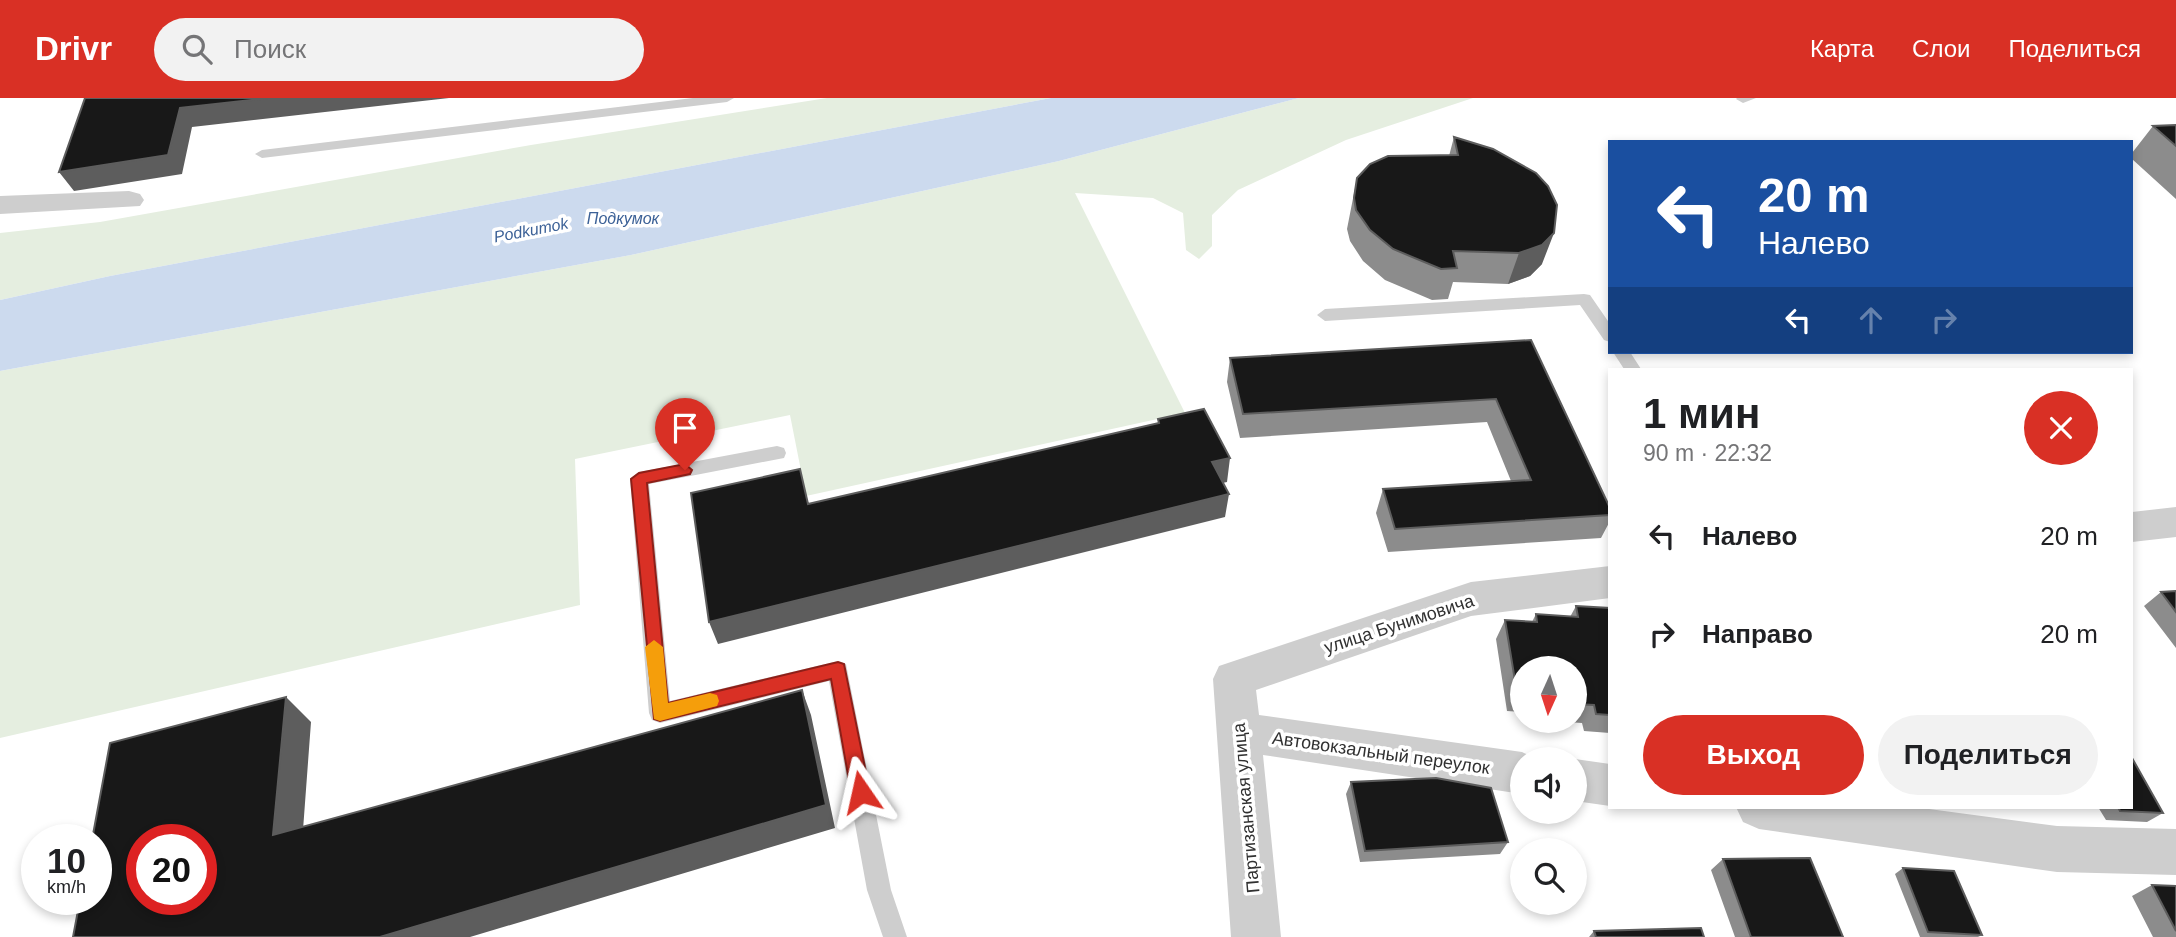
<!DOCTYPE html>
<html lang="ru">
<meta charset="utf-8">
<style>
body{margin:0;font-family:Helvetica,sans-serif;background:#f2f2f2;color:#202124;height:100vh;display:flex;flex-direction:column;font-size:26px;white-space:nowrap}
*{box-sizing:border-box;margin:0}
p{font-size:23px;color:#757577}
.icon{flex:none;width:38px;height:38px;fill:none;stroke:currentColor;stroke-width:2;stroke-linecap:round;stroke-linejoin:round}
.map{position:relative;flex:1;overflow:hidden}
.details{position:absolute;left:1608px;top:270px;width:525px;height:441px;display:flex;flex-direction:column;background:#fff;border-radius:0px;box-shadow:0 4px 10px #0003}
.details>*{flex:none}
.top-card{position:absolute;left:1608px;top:42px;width:525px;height:214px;border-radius:0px;box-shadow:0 4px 10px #0003;background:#1a4fa0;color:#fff;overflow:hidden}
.needle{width:46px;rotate:183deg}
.fabs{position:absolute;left:1510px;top:558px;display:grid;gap:14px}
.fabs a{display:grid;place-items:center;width:77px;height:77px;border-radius:50%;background:#fff;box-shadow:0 4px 10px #0003;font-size:35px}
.speed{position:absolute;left:21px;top:726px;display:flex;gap:14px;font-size:35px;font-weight:700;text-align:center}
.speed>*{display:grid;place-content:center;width:91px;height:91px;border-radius:50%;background:#fff;box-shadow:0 4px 10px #0003;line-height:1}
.speed small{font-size:18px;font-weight:400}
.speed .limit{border:10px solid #d22;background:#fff;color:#111}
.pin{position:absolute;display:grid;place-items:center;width:60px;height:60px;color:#fff;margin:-72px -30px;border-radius:50% 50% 50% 0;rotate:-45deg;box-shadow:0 0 7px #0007}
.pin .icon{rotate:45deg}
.me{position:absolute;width:77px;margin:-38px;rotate:349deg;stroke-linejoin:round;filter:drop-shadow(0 0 5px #0008)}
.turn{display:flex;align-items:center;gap:24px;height:147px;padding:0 35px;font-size:32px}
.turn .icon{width:91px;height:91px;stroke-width:2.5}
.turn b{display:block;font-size:49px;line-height:60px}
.lanes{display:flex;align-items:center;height:66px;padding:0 35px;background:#0003;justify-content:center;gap:35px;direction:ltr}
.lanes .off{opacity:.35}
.round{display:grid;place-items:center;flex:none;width:74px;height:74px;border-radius:37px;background:#f2f2f2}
.summary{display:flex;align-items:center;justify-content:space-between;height:119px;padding:0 35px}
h1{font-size:42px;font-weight:700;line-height:52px}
.cta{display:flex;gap:14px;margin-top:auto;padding:14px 35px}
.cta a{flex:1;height:80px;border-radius:42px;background:#d93025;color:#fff;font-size:28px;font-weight:700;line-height:80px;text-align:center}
.cta a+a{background:#f2f2f2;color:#202124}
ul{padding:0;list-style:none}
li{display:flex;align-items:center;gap:21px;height:98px;padding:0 35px}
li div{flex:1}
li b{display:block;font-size:26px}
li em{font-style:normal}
header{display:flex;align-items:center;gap:42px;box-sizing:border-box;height:98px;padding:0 35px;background:#d93025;color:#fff}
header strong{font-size:33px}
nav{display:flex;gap:38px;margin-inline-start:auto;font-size:24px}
.search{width:490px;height:63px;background:#f2f2f2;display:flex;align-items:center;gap:18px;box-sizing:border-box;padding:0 24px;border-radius:38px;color:#757577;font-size:26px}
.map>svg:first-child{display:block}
</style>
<header>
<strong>Drivr</strong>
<div class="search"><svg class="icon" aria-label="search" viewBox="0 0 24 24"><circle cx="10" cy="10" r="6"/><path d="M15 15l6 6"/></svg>Поиск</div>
<nav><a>Карта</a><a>Слои</a><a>Поделиться</a></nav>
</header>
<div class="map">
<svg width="2176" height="839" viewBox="0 0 2176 839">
<rect width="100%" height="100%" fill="#fff"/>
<path fill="#e5eee0" d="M 827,0 L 1051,0 L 110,178 L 0,202 L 0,135 L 100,124 L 531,47 Z
M 1299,0 L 1473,0 L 1346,42 L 1238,92 L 1212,117 L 1212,148 L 1199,161 L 1186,152 L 1183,115 L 1153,100 L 1075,95 L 1185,315 L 806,398 L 790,317 L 575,361 L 580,507 L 0,640 L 0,273 L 631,157 L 1059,63 Z"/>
<path fill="#ccdaee" d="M 1051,0 L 1299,0 L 1059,63 L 631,157 L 0,273 L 0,202 L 110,178 Z"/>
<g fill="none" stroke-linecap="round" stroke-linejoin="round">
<path fill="#cecece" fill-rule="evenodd" d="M 693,0 L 734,0 L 727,4 L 262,60 L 255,56 L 262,52 Z
M 1756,0 L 1743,5 L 1736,1 L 1737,0 Z
M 1584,196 L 1590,197 L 1610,226 L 1610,244 L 1604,242 L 1580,207 L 1325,223 L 1317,217 L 1325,211 Z
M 1613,254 L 1630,254 L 1641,271 L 1624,271 Z
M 777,348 L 784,350 L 786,355 L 784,360 L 649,386 L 670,603 L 838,563 L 846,566 L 891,792 L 907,839 L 883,839 L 867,792 L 829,583 L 660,625 L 652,622 L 649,615 L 630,381 L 639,374 Z"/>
<path fill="#cecece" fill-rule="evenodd" d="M 129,93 L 140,96 L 144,102 L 140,108 L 0,116 L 0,98 Z
M 2176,409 L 2176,439 L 2132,444 L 2132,414 Z
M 1610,468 L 1610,500 L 1471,518 L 1256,592 L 1259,617 L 1522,654 L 1539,662 L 1522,662 L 1522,696 L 1263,657 L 1281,839 L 1231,839 L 1213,581 L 1219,568 L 1471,484 Z
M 1575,661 L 1610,666 L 1610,708 L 1575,703 Z
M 1736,709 L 1914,709 L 2057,728 L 2176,731 L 2176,777 L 2057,774 L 1759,731 L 1743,724 Z"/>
</g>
<path fill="#8c8c8c" d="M 2176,27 L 2176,101 L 2132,61 L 2132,55 L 2153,28 Z
M 1454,39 L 1542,166 L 1530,178 L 1508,186 L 1453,184 L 1448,201 L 1432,202 L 1385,182 L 1363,163 L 1350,143 L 1347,131 L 1357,80 L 1449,58 Z
M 1531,242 L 1610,417 L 1610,423 L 1601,440 L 1388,454 L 1376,415 L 1383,391 L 1511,383 L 1487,324 L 1240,340 L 1227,284 L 1230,260 Z
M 2176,493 L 2176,550 L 2144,508 L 2161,494 Z
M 1576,508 L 1610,510 L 1610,635 L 1584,633 L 1582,625 L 1553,623 L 1575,623 L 1575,570 L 1522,570 L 1522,614 L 1507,613 L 1496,541 L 1505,522 L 1532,524 L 1536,516 L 1570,519 Z
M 1351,684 L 1508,744 L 1500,756 L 1360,764 L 1346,696 Z
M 2098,709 L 2132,709 L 2163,715 L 2147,724 L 2106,722 Z
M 1723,761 L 1843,839 L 1735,839 L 1711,772 Z
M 1903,770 L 1982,837 L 1978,839 L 1920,839 L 1895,776 Z
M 2152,787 L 2176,788 L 2176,839 L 2153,839 L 2132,798 Z
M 1594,833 L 1704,839 L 1589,839 Z"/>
<path fill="#5d5d5d" d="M 270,0 L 449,0 L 192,29 L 182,76 L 74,93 L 59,74 L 180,10 Z
M 1554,135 L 1542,166 L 1530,178 L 1508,186 L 1519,155 Z
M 1230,360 L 1227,384 L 1209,388 L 1212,364 Z
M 1229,396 L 1225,419 L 718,546 L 709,524 Z
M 802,592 L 811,617 L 835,730 L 470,839 L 380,839 Z
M 286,599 L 311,624 L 301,759 L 273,737 Z"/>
<path fill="#181818" stroke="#5d5d5d" stroke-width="2" fill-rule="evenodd" d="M 85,0 L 270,0 L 180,10 L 168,57 L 59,74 Z
M 2176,27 L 2176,48 L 2153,28 Z
M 1454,39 L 1493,51 L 1536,75 L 1548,88 L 1557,107 L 1554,135 L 1542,147 L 1519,155 L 1453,153 L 1457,170 L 1441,171 L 1393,151 L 1370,132 L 1356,112 L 1354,100 L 1357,80 L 1370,66 L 1388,58 L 1458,57 Z
M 1531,242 L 1610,410 L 1610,417 L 1395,431 L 1383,391 L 1531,382 L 1496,301 L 1243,316 L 1230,260 Z
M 1204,311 L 1230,360 L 1212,364 L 1229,396 L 709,524 L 691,395 L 800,371 L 808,406 L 1159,325 L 1158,321 Z
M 2176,493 L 2176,514 L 2161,494 Z
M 1576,508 L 1610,510 L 1610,617 L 1596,616 L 1594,607 L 1575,606 L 1575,570 L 1522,570 L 1522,596 L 1517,595 L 1505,522 L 1537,524 L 1536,516 L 1578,519 Z
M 802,592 L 826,707 L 380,839 L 73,839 L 80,802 L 96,802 L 96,742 L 92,742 L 110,645 L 286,599 L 273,737 ZM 142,742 L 201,742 L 201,802 L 142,802 Z
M 2132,660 L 2163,715 L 2120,713 L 2118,709 L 2132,709 Z
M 1436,680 L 1491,690 L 1508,744 L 1365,753 L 1351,684 Z
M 1810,760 L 1843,839 L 1751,839 L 1723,761 Z
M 1903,770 L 1954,773 L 1982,837 L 1928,834 Z
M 2152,787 L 2176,788 L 2176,833 Z
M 1701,830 L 1704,839 L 1596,839 L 1594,833 Z"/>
<path fill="#d93025" stroke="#8d1f18" stroke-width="2" d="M 685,366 L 692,372 L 690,376 L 647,385 L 668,605 L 838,564 L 844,566 L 870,694 L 867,700 L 861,703 L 854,700 L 851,694 L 831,581 L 660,623 L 654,621 L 631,381 L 639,375 Z"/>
<path fill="#f59e0b" d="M 654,542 L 663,549 L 668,605 L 710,595 L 717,597 L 719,603 L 717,608 L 660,623 L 654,621 L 645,549 Z"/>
<g text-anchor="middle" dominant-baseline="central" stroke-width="7" stroke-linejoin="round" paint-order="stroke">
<g font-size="16" font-style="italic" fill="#3c6197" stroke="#fff">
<text x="623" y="120">Подкумок</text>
<text transform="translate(531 132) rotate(-11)">Podkumok</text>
</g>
<g font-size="18" fill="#313131" stroke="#fff">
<text transform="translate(1399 526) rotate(-18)">улица Бунимовича</text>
<text transform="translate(1381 655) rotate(8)">Автовокзальный переулок</text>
<text transform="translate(1246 710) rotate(-95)">Партизанская улица</text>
</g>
</g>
</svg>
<div class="fabs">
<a><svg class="needle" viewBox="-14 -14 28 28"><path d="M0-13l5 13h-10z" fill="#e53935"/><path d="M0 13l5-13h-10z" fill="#757577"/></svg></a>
<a><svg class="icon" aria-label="sound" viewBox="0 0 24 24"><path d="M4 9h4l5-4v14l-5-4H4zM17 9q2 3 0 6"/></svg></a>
<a><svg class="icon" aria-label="search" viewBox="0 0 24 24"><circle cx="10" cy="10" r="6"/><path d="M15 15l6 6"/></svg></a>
</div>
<div class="speed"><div>10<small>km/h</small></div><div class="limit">20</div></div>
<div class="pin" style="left:685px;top:372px;background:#d93025"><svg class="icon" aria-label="arrive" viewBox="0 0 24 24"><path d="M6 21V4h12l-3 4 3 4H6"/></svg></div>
<svg class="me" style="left:861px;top:694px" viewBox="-20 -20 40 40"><path d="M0-17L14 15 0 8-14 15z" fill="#d93025" stroke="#fff" stroke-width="4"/></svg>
<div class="top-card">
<div class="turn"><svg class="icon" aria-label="left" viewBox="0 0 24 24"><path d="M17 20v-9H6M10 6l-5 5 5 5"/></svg><div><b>20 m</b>Налево</div></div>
<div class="lanes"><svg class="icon" aria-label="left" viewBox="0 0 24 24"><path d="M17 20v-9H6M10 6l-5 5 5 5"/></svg><svg class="icon off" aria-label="ahead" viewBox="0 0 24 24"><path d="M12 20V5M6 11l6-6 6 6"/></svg><svg class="icon off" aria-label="right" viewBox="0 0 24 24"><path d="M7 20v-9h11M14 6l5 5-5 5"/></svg></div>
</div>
<section class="details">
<div class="summary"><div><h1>1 мин</h1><p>90 m · 22:32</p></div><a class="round" style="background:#d93025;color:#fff"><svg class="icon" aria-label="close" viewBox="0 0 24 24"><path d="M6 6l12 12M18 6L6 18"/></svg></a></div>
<ul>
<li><svg class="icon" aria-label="left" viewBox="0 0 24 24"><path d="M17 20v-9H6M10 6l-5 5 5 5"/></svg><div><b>Налево</b></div><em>20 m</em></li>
<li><svg class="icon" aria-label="right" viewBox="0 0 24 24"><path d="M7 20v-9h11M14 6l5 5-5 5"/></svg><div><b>Направо</b></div><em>20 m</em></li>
</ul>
<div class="cta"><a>Выход</a><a>Поделиться</a></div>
</section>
</div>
